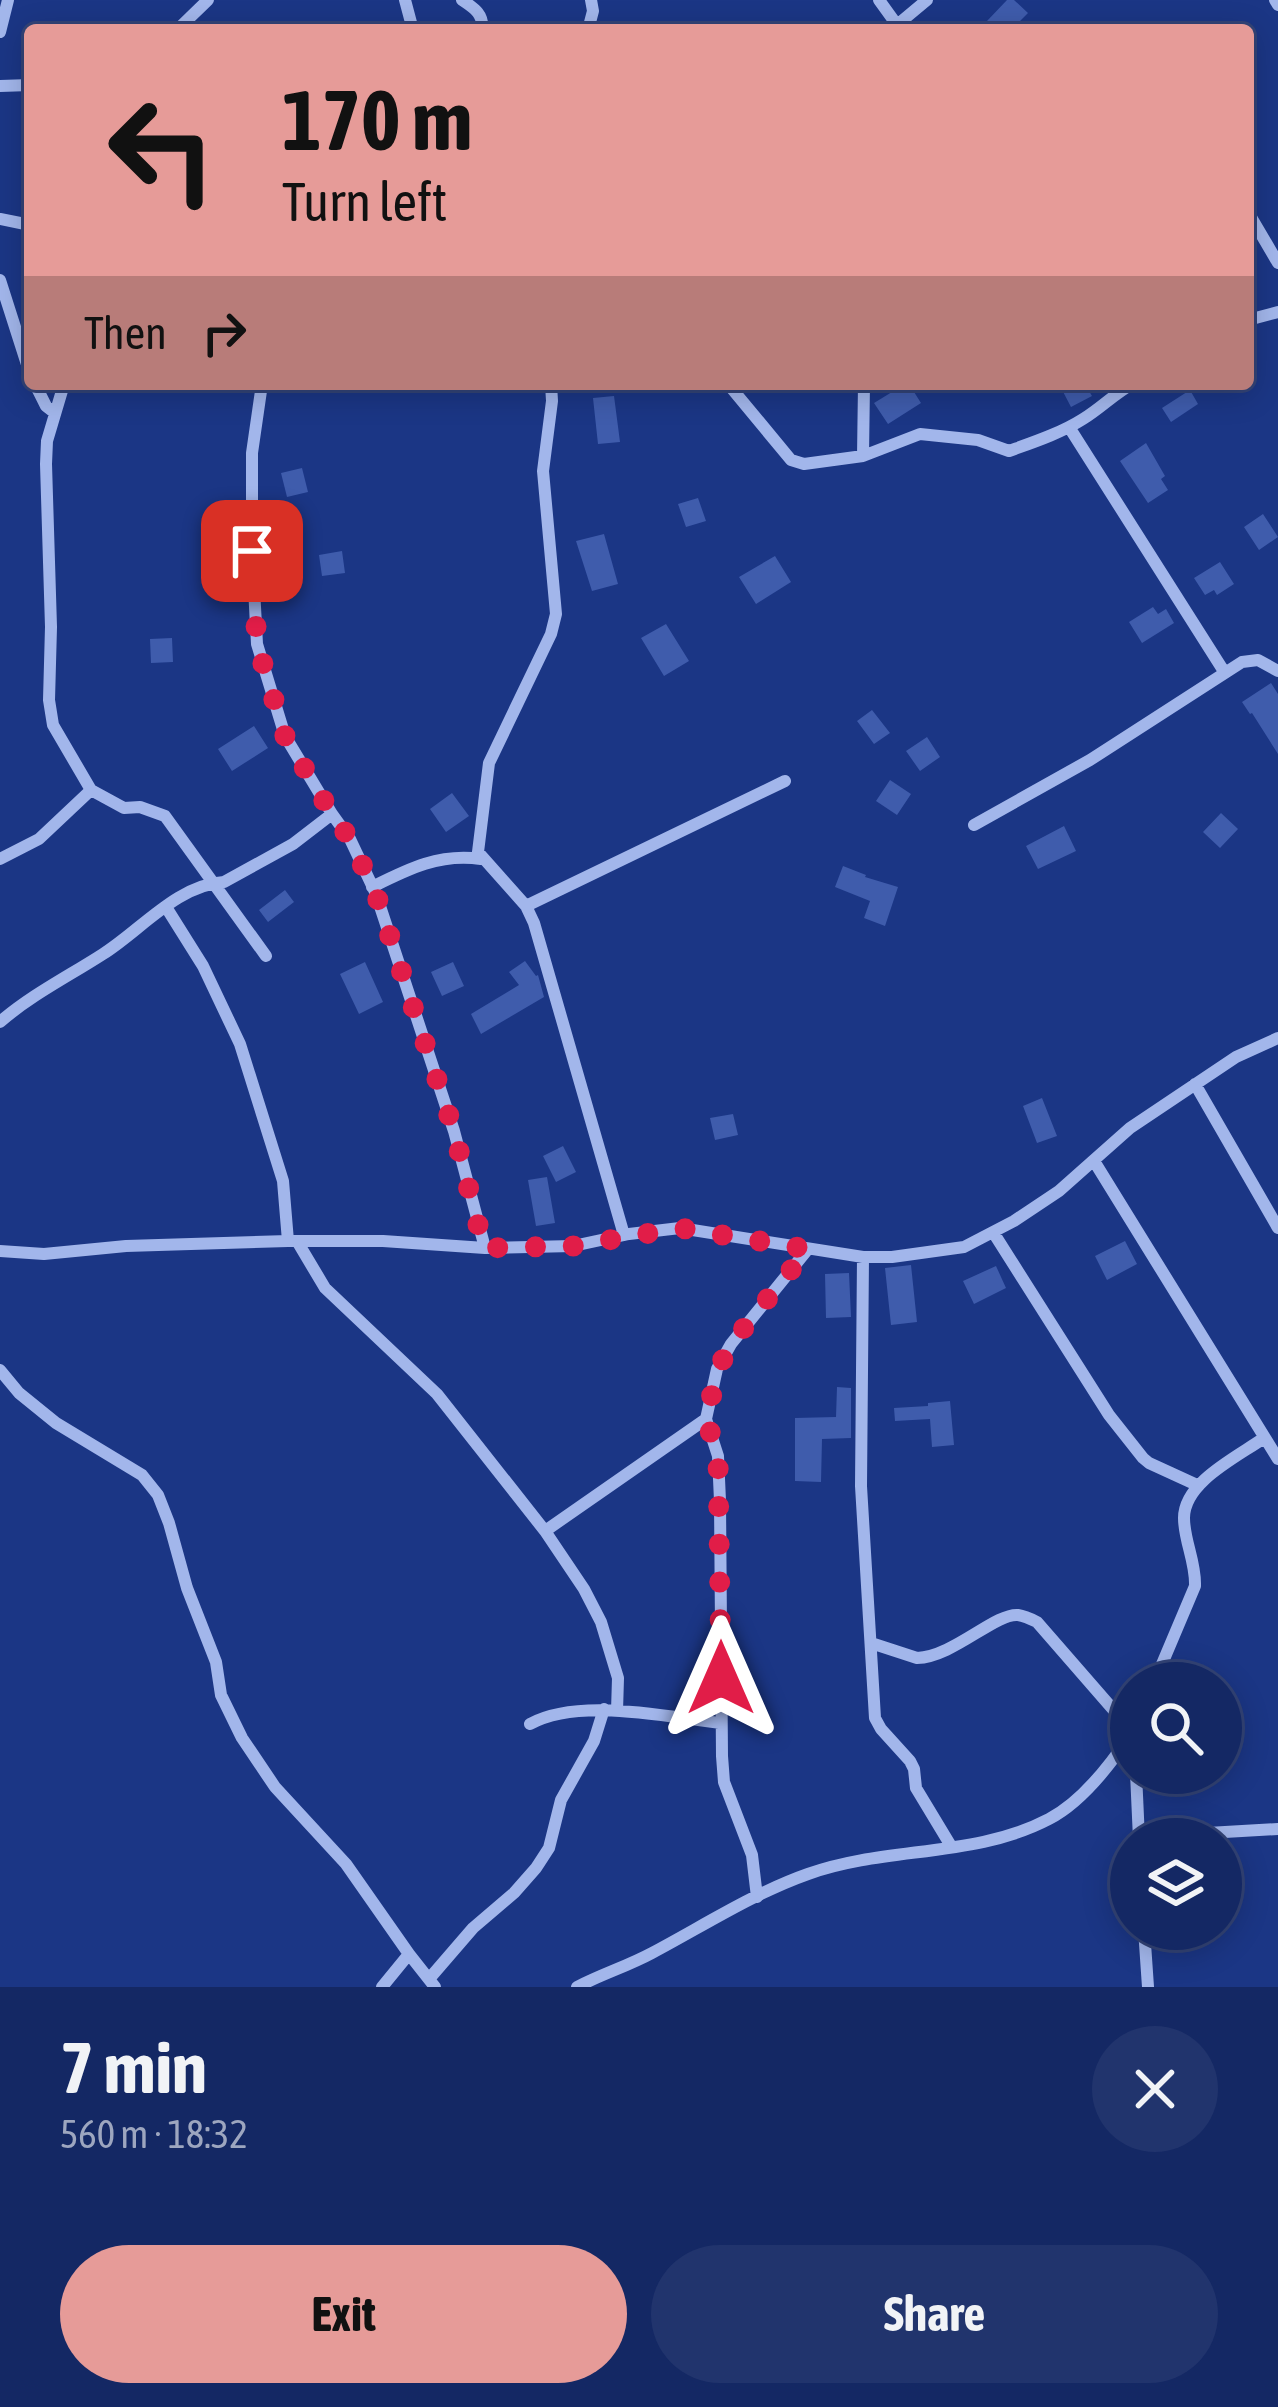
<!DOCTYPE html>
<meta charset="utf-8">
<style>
body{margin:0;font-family:"Asap Condensed",sans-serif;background:#21346d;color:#f1f3f6;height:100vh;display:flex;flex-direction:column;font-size:45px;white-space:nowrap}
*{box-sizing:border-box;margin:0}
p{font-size:39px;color:#9da6bf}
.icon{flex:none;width:66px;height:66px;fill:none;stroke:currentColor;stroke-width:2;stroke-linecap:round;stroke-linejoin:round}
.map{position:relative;height:1987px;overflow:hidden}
.panel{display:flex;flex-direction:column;background:#142864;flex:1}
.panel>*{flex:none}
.top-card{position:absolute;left:24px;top:24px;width:1230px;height:366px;border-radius:12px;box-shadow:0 6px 30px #0003,0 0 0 3px #334478;background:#e69b98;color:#111;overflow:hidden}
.fabs{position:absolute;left:1110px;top:1662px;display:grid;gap:24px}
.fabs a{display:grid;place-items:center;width:132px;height:132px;border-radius:50%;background:#142864;box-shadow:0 6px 30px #0003,0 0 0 3px #334478;font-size:60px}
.pin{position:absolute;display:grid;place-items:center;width:102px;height:102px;color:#fff;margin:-51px;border-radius:24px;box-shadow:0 6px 18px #0006}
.me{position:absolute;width:132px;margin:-66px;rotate:0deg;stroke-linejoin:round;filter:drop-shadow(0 0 9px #0008)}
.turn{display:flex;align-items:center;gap:42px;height:252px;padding:0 60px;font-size:54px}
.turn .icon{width:156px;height:156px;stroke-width:2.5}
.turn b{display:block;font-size:84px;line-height:102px}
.then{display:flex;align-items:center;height:114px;padding:0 60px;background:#0003;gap:24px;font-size:45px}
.round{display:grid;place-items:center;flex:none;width:126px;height:126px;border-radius:63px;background:#21346d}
.headline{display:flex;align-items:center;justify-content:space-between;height:204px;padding:0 60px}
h1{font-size:72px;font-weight:700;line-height:90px}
.button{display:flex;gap:24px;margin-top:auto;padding:24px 60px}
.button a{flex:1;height:138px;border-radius:72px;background:#e69b98;color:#111;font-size:48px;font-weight:700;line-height:138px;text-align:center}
.button a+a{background:#21346d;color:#f1f3f6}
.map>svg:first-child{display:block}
</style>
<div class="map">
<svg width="1278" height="1987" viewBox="0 0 1278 1987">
<rect width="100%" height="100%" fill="#1b3685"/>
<path fill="#3f5cac" d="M 1007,0 L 1014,0 L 1028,13 L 1011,30 L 996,30 L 987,21 Z
M 905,384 L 909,384 L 921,403 L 888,424 L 874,403 Z
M 1059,384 L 1085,384 L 1092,396 L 1071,407 Z
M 1190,390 L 1198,404 L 1171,422 L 1162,408 Z
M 614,396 L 620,442 L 598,444 L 593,398 Z
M 1146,443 L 1165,476 L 1161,479 L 1168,490 L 1148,503 L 1120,461 Z
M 302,468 L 308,492 L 287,497 L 281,473 Z
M 698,498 L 706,521 L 686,527 L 678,504 Z
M 1263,514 L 1278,537 L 1259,550 L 1244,527 Z
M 604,534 L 618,584 L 592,591 L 576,541 Z
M 342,551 L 345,573 L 322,576 L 319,555 Z
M 775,556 L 791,582 L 756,604 L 739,577 Z
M 1220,562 L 1234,584 L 1217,595 L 1214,590 L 1205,595 L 1194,578 Z
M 290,563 L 298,586 L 276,594 L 268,570 Z
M 1153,607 L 1158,614 L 1166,609 L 1174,623 L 1142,643 L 1129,622 Z
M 666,624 L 689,661 L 664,676 L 641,638 Z
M 172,638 L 173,662 L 151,663 L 150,639 Z
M 1271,683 L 1278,694 L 1278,754 L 1252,713 L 1250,714 L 1242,702 Z
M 872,710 L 890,733 L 874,744 L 857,721 Z
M 254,726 L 268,748 L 232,771 L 218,749 Z
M 927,737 L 940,757 L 920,771 L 906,751 Z
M 890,780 L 911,794 L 897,815 L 876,801 Z
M 452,793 L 469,816 L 446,832 L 430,809 Z
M 1221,813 L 1238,829 L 1220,848 L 1203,832 Z
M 1064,826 L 1076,851 L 1038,869 L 1026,846 Z
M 843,866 L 866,875 L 865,877 L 898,887 L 885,926 L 864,918 L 870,901 L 835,887 Z
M 285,890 L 294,902 L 268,922 L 259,910 Z
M 525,961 L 536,976 L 538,975 L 544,997 L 481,1034 L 471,1014 L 519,985 L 509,972 Z
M 365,962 L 383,1002 L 359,1014 L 340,974 Z
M 453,962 L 464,986 L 442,996 L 431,972 Z
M 1042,1098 L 1057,1136 L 1037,1143 L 1023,1106 Z
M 733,1114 L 738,1135 L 715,1140 L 710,1118 Z
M 563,1146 L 576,1172 L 556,1182 L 543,1156 Z
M 547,1177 L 555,1223 L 536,1226 L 528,1180 Z
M 1125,1241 L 1137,1264 L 1107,1280 L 1095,1256 Z
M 911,1265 L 917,1322 L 891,1325 L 885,1268 Z
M 996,1266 L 1006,1288 L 974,1304 L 963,1281 Z
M 849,1273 L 851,1317 L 826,1318 L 825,1274 Z
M 837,1387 L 851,1388 L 851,1438 L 822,1439 L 821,1482 L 795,1481 L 795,1418 L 836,1417 Z
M 950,1401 L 954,1445 L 932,1447 L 930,1419 L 895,1421 L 894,1408 L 928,1406 L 928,1403 Z"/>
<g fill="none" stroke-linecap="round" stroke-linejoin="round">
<path stroke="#a2b6eb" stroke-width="12" d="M 405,0 L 413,30
M 462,0 C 474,8 484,14 482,30
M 879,0 L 897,25
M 1275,0 L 1278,5
M 177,30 L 208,0
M 588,30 L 593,11 L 591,0
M 891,30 L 927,0
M 0,32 L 8,0
M 0,86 L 30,85
M 1248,212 L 1278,263
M 0,219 L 30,225
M 0,280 L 30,374
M 1248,320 L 1278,312
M 35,384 L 46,406 L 55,413
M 64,384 L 47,441 L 46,464 L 51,627 L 49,700 L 53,725 L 91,790 L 124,808 L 140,807 L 165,816 L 266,956
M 262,384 L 252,453 L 252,551 L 257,644 L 285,736 L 332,814 L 350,839 L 376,894 L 454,1131 L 485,1248
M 551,384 L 552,401 L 543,471 L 556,614 L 551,634 L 489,763 L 478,852 L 526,906 L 534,923 L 624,1235
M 728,384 L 791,460 L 804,464 L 863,456 L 920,434 L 978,440 L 1009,451 C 1034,442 1061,433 1083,419 C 1101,408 1114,394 1132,384
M 1069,427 L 1225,673
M 863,456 L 864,384
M 974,825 L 1090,760 L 1242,662 L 1258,660 L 1278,671
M 0,859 L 39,839 L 91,790
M 372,887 C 408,869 439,853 481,859
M 526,906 L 785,781
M 166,907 L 203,966 L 240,1044 L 283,1181 L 288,1241
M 0,1022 C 31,995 69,976 103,954 C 141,930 177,885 224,882 L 293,844 L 332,814
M 1195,1084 L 1278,1228
M 1094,1161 L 1278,1459
M 993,1232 L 1109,1415 L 1143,1458 L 1149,1463 L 1197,1485
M 297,1241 L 325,1288 L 437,1394 L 545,1531 L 584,1589 L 601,1622 L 618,1678 L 617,1711
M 0,1251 L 44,1254 L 126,1246 L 288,1241 L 383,1241 L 485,1248 L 573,1246 L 629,1234 L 680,1228 L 863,1257 L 892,1257 L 964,1247 L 1014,1221 L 1059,1191 L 1130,1128 L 1236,1057 L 1278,1038
M 863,1257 L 861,1486 L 875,1718 L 881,1729 L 910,1761 L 914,1769 L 916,1788 L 951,1846
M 0,1370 L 19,1393 L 56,1423 L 142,1475 L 158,1495 L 169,1523 L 187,1588 L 216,1662 L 221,1695 L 242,1738 L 275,1787 L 346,1864 L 409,1954 L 382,1987
M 545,1531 L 706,1419
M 871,1643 L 917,1658 C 953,1657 995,1613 1018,1615 C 1025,1616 1031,1619 1037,1622 L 1131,1730
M 1154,1683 L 1195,1586 C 1196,1562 1184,1541 1184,1518 C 1184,1482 1237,1457 1264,1438
M 530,1724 C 579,1697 666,1717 721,1723
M 1136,1773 L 1139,1839
M 1139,1837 L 1278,1829
M 757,1897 L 752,1855 L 724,1782 L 722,1756 L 720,1501 L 718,1456 L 706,1419 L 717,1369 L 731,1344 L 808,1249
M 1144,1929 L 1148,1987
M 409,1954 L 435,1987
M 429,1979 L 473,1928 L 514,1893 L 536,1868 L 549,1848 L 561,1800 L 594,1741 L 604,1709
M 577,1987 C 602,1974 628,1966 652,1953 C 703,1926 754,1893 808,1874 C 886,1846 975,1858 1049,1819 C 1082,1802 1111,1764 1131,1734"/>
</g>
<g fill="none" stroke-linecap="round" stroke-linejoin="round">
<path stroke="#e11d48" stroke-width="21" stroke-dasharray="0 37.8" d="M 252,551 L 257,644 L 285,736 L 332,814 L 350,839 L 376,894 L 454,1131 L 484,1248 L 573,1246 L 680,1228 L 808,1249 L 731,1344 L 718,1369 L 706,1419 L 718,1456 L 721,1678"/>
</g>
</svg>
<div class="fabs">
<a><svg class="icon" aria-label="search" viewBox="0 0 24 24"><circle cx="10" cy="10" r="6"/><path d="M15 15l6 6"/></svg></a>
<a><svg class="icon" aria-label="layers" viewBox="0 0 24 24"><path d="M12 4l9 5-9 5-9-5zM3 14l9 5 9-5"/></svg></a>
</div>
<div class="pin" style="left:252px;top:551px;background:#d93025"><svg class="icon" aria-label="arrive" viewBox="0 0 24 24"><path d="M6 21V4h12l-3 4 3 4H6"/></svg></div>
<svg class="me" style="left:721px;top:1678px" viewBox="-20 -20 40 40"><path d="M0-17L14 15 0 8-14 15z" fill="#e11d48" stroke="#fff" stroke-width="4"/></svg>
<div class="top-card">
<div class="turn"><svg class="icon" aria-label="left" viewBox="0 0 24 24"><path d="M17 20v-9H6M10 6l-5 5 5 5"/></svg><div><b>170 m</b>Turn left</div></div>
<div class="then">Then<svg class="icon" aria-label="right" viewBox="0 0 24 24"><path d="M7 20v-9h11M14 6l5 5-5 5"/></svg></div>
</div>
</div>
<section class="panel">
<div class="headline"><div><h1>7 min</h1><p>560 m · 18:32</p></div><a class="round"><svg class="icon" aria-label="close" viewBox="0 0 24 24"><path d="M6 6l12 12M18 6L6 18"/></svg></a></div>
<div class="button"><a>Exit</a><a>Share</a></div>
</section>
